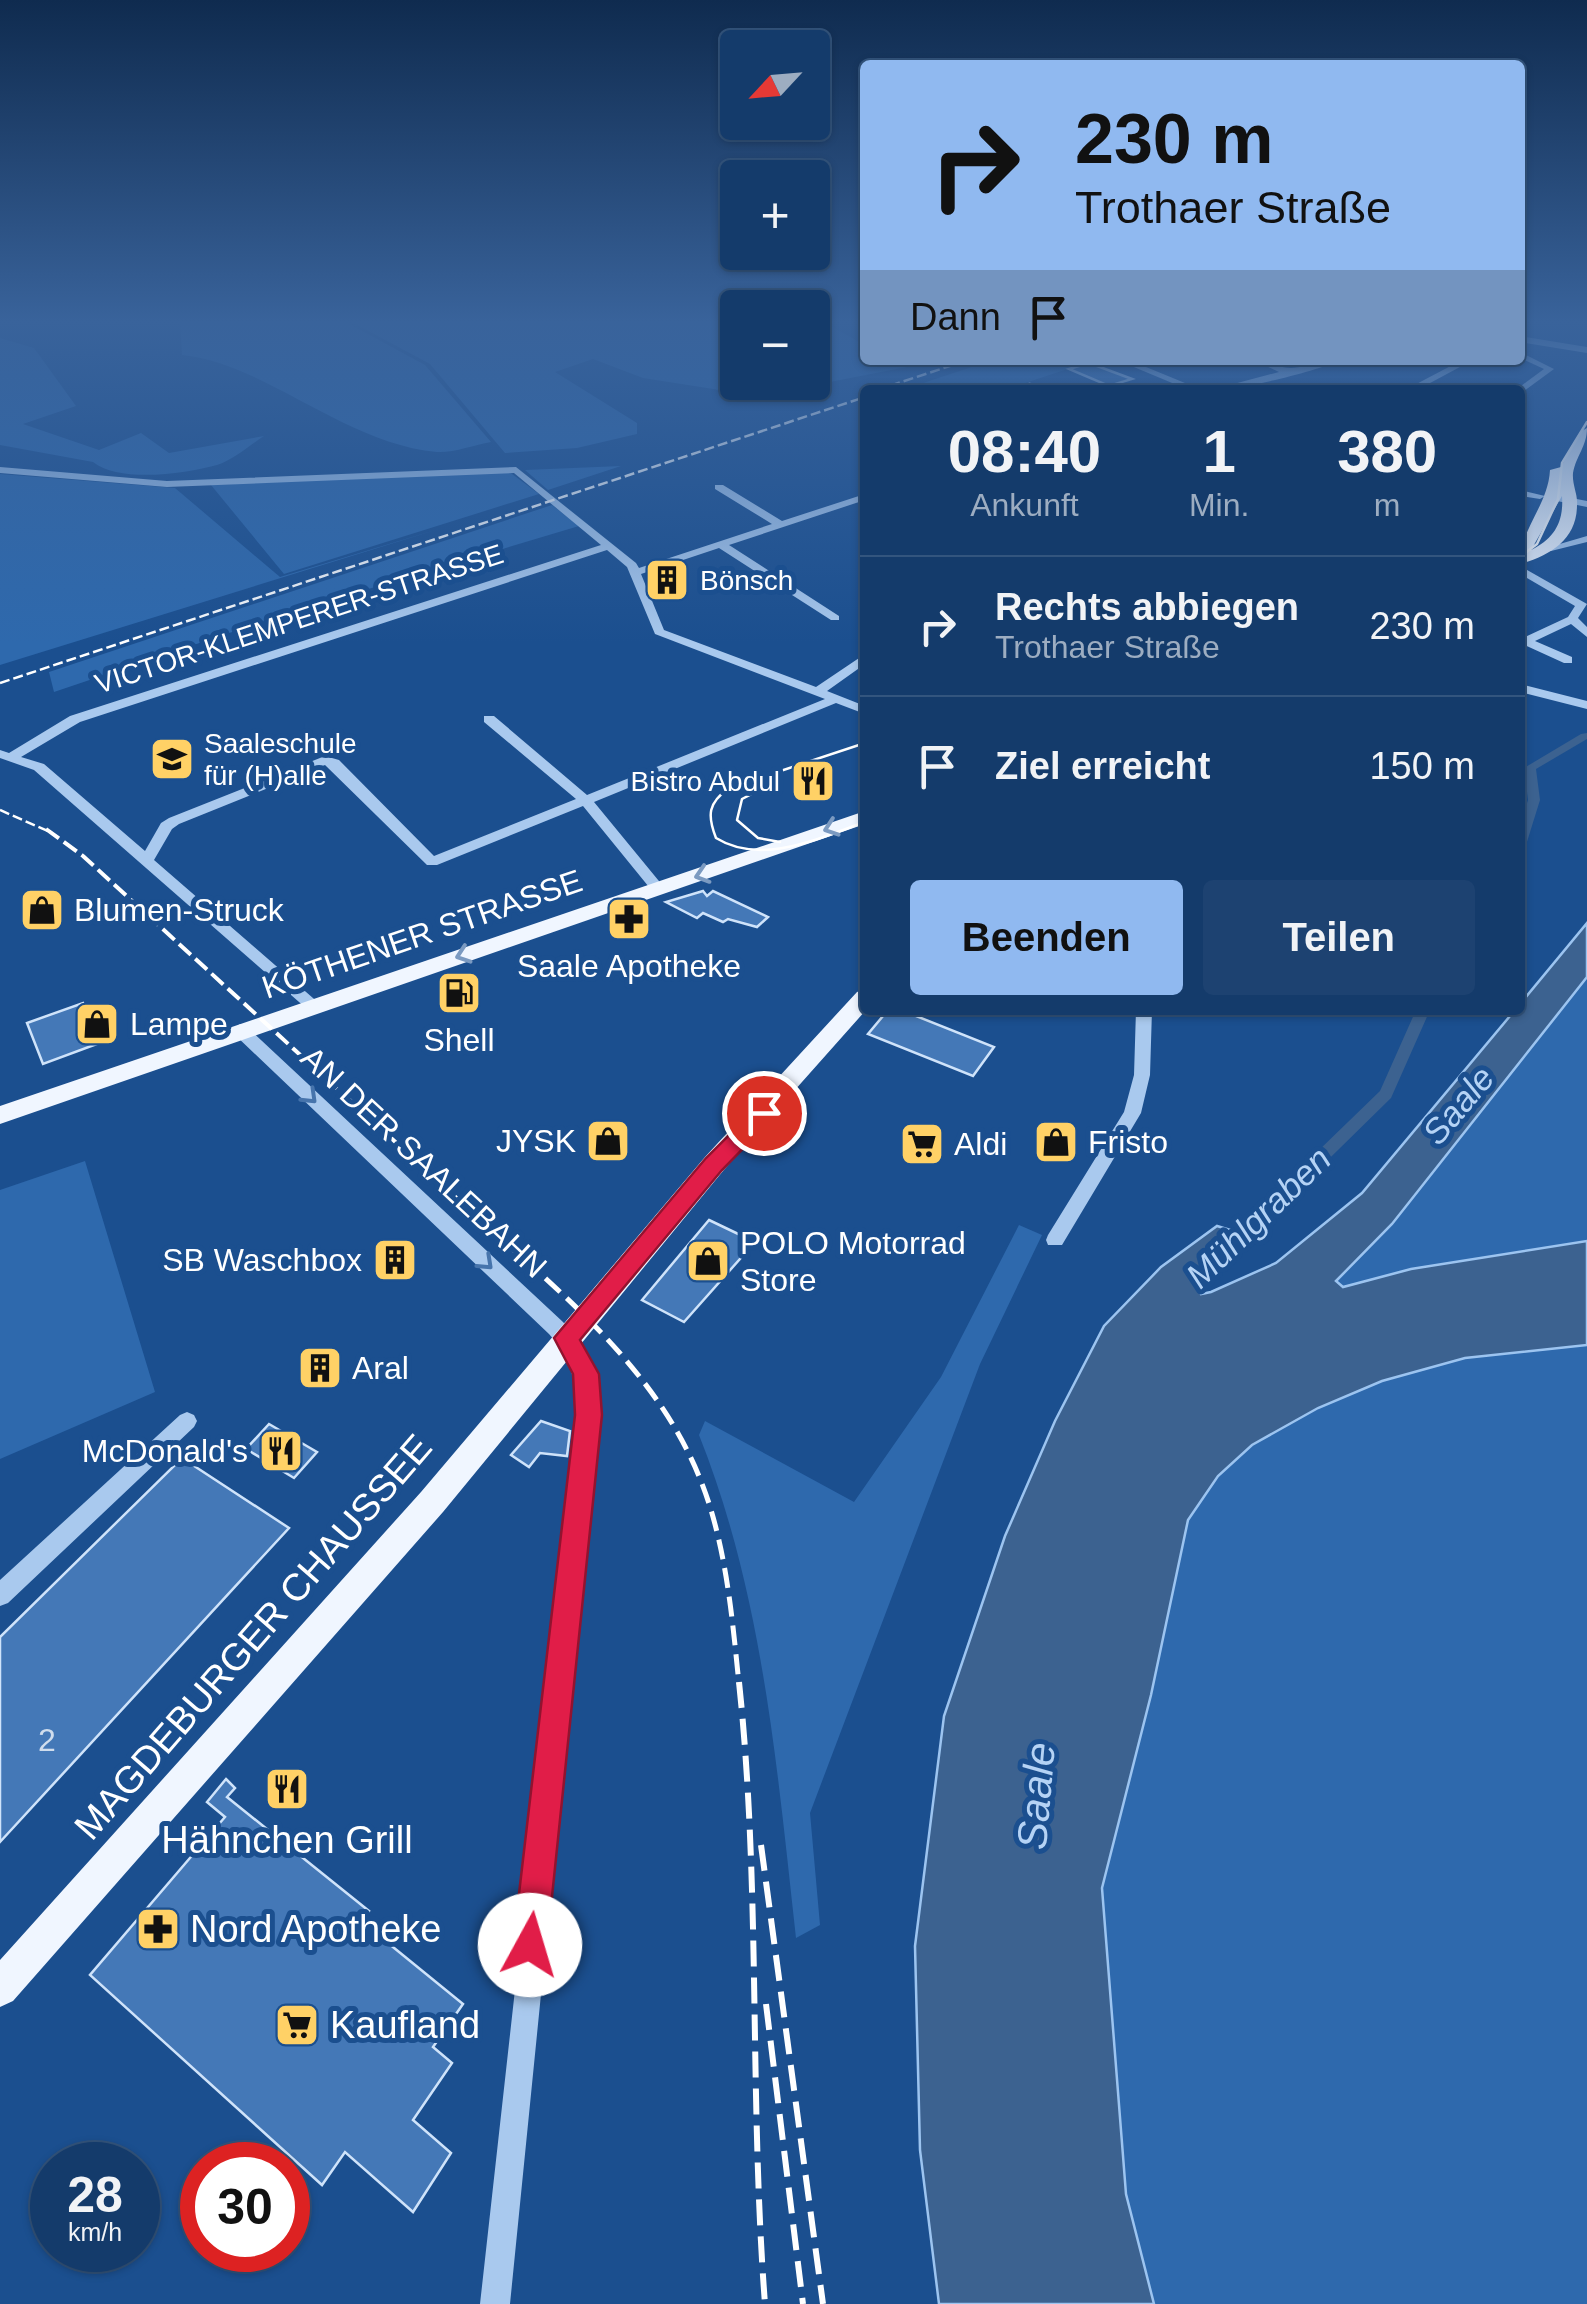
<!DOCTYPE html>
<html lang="de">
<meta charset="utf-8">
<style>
body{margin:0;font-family:Helvetica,sans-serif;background:#1d4271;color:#f1f3f6;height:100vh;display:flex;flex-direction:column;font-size:38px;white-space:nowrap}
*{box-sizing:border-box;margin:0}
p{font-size:32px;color:#9dadc1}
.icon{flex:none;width:55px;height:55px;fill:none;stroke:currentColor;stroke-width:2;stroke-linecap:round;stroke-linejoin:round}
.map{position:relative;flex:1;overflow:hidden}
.details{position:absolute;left:860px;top:385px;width:665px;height:630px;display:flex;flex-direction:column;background:#143b6b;border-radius:10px;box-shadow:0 2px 8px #0004,0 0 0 2px #33557e}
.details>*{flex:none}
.banner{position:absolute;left:860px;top:60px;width:665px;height:305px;border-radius:10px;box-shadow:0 2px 8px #0004,0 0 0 2px #33557e;background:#90b9f0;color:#111;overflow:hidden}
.needle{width:65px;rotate:244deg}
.buttons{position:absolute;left:720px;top:30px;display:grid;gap:20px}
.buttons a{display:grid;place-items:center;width:110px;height:110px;border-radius:10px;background:#143b6b;box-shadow:0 2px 8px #0004,0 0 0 2px #33557e;font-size:50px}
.speed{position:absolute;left:30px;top:2142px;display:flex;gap:20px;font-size:50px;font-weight:700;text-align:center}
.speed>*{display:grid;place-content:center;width:130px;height:130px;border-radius:50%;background:#143b6b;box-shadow:0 2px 8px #0004,0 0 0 2px #33557e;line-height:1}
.speed small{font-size:25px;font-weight:400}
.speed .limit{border:15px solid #d22;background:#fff;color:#111}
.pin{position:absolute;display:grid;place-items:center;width:85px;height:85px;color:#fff;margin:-42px;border:5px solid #fff;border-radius:50%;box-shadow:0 2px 10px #0007}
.me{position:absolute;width:110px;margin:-55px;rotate:6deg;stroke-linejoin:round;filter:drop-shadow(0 0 8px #0008)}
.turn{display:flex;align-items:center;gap:35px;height:210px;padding:0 50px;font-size:45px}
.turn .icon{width:130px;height:130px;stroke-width:2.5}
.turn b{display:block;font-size:70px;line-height:85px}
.then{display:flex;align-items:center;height:95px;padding:0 50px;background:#0003;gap:20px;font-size:38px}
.eta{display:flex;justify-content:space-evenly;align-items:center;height:170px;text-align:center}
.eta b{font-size:60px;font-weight:600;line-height:70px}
.action{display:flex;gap:20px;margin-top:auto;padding:20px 50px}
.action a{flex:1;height:115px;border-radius:10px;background:#90b9f0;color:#111;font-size:40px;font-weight:600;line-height:115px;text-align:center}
.action a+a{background:#1d4271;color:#f1f3f6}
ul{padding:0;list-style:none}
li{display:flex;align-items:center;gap:30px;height:140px;padding:0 50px;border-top:2px solid #33557e}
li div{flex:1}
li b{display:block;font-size:38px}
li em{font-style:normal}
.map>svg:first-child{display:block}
</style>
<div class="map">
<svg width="1587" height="2304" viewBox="0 0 1587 2304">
<rect width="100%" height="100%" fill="#1b4f8f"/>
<path fill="#2e69ad" d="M 180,320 L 342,320 L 425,365 L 491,442 C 474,445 453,453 437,452 C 343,443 265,363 182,355 Z
M 348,320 L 737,320 L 738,382 L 812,382 L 813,320 L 820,320 L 865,345 L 865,360 L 904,360 L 917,365 L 758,396 L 643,378 L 593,359 L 555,372 L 637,423 L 637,434 L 577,448 L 505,453 L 430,364 Z
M 0,338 L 34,348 L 76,406 L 23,424 L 99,450 L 141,433 L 169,453 L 264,436 C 250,445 233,460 217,465 C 185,474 119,483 93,462 L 0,445 Z
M 993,360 L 1095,360 L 1004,390 L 902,390 Z
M 621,466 L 548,490 L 525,470 Z
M 508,471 L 539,494 L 284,574 L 211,485 Z
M 0,474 L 175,488 L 280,577 L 442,528 L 0,665 Z
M 552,505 L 579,526 L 298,610 L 54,692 L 49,672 Z
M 1587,965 L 1587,1242 L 1412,1269 L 1310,1296 Z
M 85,1161 L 155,1392 L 0,1459 L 0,1190 Z
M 1019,1225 L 1042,1235 L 980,1364 L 810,1813 L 820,1925 L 796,1938 C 777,1768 763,1595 699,1435 L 705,1421 L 854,1502 L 941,1377 Z
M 1587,1345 L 1587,2304 L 1154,2304 L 1126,2194 L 1102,1888 L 1188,1520 C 1207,1492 1225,1464 1253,1445 C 1347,1377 1473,1348 1587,1345 Z"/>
<path fill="#3c6290" stroke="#9cc4f0" stroke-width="2.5" d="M 1587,923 L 1587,977 L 1392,1224 L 1336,1281 L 1343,1287 L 1411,1269 L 1587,1241 L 1587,1345 L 1465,1358 L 1382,1381 L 1318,1408 L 1252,1445 L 1218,1476 L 1188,1520 L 1151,1695 L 1102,1888 L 1126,2194 L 1154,2304 L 939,2304 L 920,2150 L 915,1946 L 944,1716 L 1005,1536 L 1055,1421 L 1104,1326 L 1161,1267 L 1217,1226 L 1250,1236 L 1196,1285 L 1201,1294 L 1211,1292 L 1276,1263 L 1362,1193 L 1515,1010 L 1520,1010 L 1520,1004 Z"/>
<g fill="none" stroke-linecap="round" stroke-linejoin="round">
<path fill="#3c6290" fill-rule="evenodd" d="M 1587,733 L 1587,739 L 1536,769 L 1540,800 L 1526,845 L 1520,849 L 1520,826 L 1528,800 L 1524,768 L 1581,734 Z
M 1416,1010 L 1430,1010 L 1391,1098 L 1235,1251 L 1223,1251 L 1221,1247 L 1223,1243 L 1380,1091 Z"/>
</g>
<path fill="#4478b7" stroke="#cfe3fa" stroke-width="2.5" d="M 1089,363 L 1116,373 L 1132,379 L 1109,386 L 1069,369 Z
M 703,891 L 707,896 L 713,891 L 768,917 L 757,927 L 728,919 L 723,922 L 703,913 L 697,918 L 666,902 Z
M 83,1003 L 90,1019 L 102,1015 L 113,1038 L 43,1064 L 27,1023 Z
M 888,1010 L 901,1010 L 994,1047 L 973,1076 L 868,1034 Z
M 709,1220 L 755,1242 L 684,1322 L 642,1300 Z
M 541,1421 L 570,1431 L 567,1456 L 540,1453 L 529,1467 L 511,1455 Z
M 269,1424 L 317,1452 L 294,1478 L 246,1449 Z
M 182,1458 L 289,1528 L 0,1842 L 0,1637 Z
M 226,1779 L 235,1788 L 227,1797 L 369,1911 L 361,1921 L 463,2004 L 433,2047 L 452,2063 L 413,2120 L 451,2153 L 413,2212 L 345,2152 L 322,2185 L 90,1975 L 225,1817 L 207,1802 Z"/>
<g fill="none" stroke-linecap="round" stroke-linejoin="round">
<path fill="#a9c9ee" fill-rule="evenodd" d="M 1520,336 L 1587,347 L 1587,353 L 1520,342 Z
M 1520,352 L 1554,369 L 1520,394 L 1517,389 L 1544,369 L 1520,358 Z
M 1117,360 L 1129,360 L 1202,390 L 1189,390 Z
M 1253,360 C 1266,360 1279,369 1292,368 C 1309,367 1323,360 1340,360 C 1315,372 1240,390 1211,390 L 1279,372 Z
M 1462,360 L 1473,360 L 1417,390 L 1405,390 Z
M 1029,382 L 1044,388 L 1046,390 L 1026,387 Z
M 0,467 L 167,481 L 516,467 L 636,563 L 639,568 L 772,524 L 715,489 L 715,485 L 723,485 L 782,521 L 865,494 L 865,500 L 729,545 L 839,616 L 839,620 L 831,620 L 719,548 L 641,574 L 664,630 L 816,687 L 865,654 L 865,664 L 827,691 L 865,706 L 865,714 L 836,703 L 594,802 L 663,886 L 663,892 L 653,892 L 583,806 L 437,865 L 427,865 L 325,765 L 179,824 L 172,829 L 154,860 L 321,1005 L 319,1009 L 307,1009 L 34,770 L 0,758 L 0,750 L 9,753 L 70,716 L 601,545 L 514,473 L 167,487 L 0,473 ZM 607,550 L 627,567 L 655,634 L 825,699 L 587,795 L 494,716 L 484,716 L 484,722 L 576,799 L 434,856 L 339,760 L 325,756 L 169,818 L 161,823 L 145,851 L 44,764 L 21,757 L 80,722 Z
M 1520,490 L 1545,496 L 1540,499 L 1520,496 Z
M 1551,494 L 1587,501 L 1587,507 L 1547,499 L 1546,497 Z
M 1587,536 L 1587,542 L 1551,551 L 1546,548 Z
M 1520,566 L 1587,604 L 1578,618 L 1587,627 L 1587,637 L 1571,624 L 1535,641 L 1572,657 L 1572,663 L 1564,663 L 1520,643 L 1520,635 L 1525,637 L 1568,617 L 1575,606 L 1520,574 Z
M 1520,684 L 1587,701 L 1587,709 L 1520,692 Z
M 1136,1010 L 1152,1010 L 1150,1075 L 1141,1113 L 1062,1245 L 1048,1245 L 1046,1240 L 1048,1235 L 1124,1112 L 1134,1075 Z
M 240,1024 L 246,1026 L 563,1322 C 587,1350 596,1379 599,1415 L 510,2304 L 480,2304 L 579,1415 C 576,1383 571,1358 549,1334 L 234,1034 L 232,1030 Z
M 187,1412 L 194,1415 L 197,1421 L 194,1427 L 8,1603 L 0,1606 L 0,1580 L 180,1415 Z"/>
<path fill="#f0f6ff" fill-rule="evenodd" d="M 1587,428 C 1587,446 1576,456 1573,473 C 1572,485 1578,494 1577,505 C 1577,540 1549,556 1520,564 C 1520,528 1548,506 1550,470 L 1561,467 L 1580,432 ZM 1562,496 C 1564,522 1554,539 1531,550 Z
M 865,811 L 865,824 L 0,1124 L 0,1106 Z
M 865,989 L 866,1010 L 723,1171 L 443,1512 L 13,2001 L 0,2007 L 0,1960 L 421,1492 L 705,1157 L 857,992 Z"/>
<path stroke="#fff" stroke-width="2.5" d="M 1520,557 L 1537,544 L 1558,499 L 1562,463 L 1587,422
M 865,743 L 729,788 C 708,803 707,815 716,838 C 761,866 820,838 865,822
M 765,787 L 742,799 L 737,820 L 758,838 L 780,842"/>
<path stroke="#fff" stroke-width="2.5" stroke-dasharray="10 4" stroke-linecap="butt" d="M 877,390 L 968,360
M 0,683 L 865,397
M 0,810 L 50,832"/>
<path stroke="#fff" stroke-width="4" stroke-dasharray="16 6" stroke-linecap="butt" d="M 46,829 L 83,856 L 462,1203"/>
<path stroke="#fff" stroke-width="5" stroke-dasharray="20 9" stroke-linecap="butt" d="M 459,1201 C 559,1292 671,1376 711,1510 C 728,1567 733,1626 739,1684"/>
<path stroke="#fff" stroke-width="6" stroke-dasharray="26 11" stroke-linecap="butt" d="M 739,1682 C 761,1888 749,2097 765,2304
M 761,1845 L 823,2304
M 766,2004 L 803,2304"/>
</g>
<defs><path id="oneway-chevron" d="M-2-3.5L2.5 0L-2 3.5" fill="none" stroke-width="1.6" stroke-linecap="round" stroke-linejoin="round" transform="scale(2.5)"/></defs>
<g stroke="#7b9ac1">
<use href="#oneway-chevron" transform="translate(831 828) rotate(161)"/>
<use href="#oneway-chevron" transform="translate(702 875) rotate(162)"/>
<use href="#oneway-chevron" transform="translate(463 955) rotate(161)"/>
</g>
<g stroke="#4674ac">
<use href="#oneway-chevron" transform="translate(310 1097) rotate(44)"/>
<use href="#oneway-chevron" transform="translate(486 1263) rotate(43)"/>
</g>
<linearGradient id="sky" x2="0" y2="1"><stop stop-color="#0f2b4f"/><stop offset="0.5" stop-color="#39639b"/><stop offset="1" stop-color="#39639b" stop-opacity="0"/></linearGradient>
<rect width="1587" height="643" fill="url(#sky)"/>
<path fill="#e11d48" stroke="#92132f" stroke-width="2.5" d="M 764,1105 L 775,1113 L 772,1119 L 722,1170 L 580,1340 L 599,1374 L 602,1415 L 547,1945 L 542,1957 L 530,1962 L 518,1957 L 513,1945 L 575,1415 L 573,1374 L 554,1338 L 706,1158 L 756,1108 Z"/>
<defs>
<symbol id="building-square" viewBox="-11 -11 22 22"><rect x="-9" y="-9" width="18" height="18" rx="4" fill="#ffd166" stroke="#1b4f8f"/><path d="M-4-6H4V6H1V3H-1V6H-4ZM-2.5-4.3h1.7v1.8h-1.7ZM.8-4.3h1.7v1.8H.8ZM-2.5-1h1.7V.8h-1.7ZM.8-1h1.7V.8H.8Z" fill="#111"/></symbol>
<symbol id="school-square" viewBox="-11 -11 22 22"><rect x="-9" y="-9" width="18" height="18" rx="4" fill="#ffd166" stroke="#1b4f8f"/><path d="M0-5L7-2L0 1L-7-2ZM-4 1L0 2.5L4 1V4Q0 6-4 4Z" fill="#111"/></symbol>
<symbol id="restaurant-square" viewBox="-11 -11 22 22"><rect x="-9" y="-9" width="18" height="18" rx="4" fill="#ffd166" stroke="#1b4f8f"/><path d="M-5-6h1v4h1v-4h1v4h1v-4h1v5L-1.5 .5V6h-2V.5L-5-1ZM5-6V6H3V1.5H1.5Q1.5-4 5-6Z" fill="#111"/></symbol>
<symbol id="shop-square" viewBox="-11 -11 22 22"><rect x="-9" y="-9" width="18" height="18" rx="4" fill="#ffd166" stroke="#1b4f8f"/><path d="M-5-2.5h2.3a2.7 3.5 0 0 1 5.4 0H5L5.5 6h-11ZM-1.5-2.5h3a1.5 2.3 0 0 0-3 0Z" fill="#111"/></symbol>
<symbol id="pharmacy-square" viewBox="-11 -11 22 22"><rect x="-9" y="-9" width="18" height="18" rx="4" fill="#ffd166" stroke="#1b4f8f"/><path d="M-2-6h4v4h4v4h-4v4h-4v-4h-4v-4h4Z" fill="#111"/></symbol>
<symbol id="fuel-square" viewBox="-11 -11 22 22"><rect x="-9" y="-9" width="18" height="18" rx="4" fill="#ffd166" stroke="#1b4f8f"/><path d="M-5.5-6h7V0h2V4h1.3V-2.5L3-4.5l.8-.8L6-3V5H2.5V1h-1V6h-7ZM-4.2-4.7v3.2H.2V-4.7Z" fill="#111"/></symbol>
<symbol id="supermarket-square" viewBox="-11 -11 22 22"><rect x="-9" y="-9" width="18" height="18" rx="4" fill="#ffd166" stroke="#1b4f8f"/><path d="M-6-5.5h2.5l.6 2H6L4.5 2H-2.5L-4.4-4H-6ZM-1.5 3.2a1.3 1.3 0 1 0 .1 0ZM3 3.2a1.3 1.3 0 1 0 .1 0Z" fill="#111"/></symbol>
</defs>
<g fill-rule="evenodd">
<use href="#building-square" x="642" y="555" width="50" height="50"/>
<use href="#school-square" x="147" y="734" width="50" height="50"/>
<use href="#restaurant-square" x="788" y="756" width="50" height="50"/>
<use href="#shop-square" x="17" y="885" width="50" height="50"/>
<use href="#pharmacy-square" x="604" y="894" width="50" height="50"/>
<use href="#fuel-square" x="434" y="968" width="50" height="50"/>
<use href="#shop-square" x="72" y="999" width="50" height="50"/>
<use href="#shop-square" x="583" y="1116" width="50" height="50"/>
<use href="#shop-square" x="1031" y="1117" width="50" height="50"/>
<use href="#supermarket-square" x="897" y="1119" width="50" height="50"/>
<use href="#building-square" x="370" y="1235" width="50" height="50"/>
<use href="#shop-square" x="683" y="1236" width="50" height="50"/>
<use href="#building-square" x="295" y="1343" width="50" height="50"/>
<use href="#restaurant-square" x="256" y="1426" width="50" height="50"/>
<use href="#restaurant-square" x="262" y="1764" width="50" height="50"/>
<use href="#pharmacy-square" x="133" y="1904" width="50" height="50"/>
<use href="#supermarket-square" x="272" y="2000" width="50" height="50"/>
</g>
<g text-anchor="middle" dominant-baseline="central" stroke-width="10" stroke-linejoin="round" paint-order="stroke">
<g font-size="28" fill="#fff" stroke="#1b4f8f" text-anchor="start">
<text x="700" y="580">Bönsch</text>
<text x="204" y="743">Saaleschule<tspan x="204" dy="32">für (H)alle</tspan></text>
<text x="780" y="781" text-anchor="end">Bistro Abdul</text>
</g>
<g font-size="28" fill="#fff" stroke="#1b4f8f">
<text transform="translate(299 619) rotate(-18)">VICTOR-KLEMPERER-STRASSE</text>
</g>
<g font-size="32" fill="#fff" stroke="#1b4f8f" text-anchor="start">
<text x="74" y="910">Blumen-Struck</text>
<text x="629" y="966" text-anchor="middle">Saale Apotheke</text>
<text x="130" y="1024">Lampe</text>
<text x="459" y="1040" text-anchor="middle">Shell</text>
<text x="576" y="1141" text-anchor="end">JYSK</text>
<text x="1088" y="1142">Fristo</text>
<text x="954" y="1144">Aldi</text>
<text x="740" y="1243">POLO Motorrad<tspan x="740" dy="37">Store</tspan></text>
<text x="362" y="1260" text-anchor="end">SB Waschbox</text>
<text x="352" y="1368">Aral</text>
<text x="248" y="1451" text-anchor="end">McDonald's</text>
</g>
<g font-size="32" fill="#fff" stroke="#1b4f8f">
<text transform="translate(422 934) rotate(-19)">KÖTHENER STRASSE</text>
<text transform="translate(424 1162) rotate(43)">AN DER SAALEBAHN</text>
</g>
<g font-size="32" fill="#d0dded">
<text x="47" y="1740">2</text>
</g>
<g font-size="35" font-style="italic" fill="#b5d3f5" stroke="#1b4f8f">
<text transform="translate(1458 1105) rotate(-50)">Saale</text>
<text transform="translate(1258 1217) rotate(-44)">Mühlgraben</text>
</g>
<g font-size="38" fill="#fff" stroke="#1b4f8f">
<text transform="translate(253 1637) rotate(-49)">MAGDEBURGER CHAUSSEE</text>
</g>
<g font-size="38" fill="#fff" stroke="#1b4f8f" text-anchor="start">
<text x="287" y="1840" text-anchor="middle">Hähnchen Grill</text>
<text x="190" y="1929">Nord Apotheke</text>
<text x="330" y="2025">Kaufland</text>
</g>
<g font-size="42" font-style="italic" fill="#b5d3f5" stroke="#1b4f8f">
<text transform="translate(1036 1796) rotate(-85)">Saale</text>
</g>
</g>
</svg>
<div class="buttons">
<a><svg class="needle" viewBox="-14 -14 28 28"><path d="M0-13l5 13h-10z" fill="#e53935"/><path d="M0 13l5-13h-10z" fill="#9dadc1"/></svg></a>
<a>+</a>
<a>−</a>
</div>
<div class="speed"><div>28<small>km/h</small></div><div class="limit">30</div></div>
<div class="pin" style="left:764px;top:1113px;background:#d93025"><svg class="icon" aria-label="arrive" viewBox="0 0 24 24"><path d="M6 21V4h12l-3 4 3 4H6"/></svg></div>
<svg class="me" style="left:530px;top:1945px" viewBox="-20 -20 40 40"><circle r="19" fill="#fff"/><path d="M0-13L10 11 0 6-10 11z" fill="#e11d48"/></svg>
<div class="banner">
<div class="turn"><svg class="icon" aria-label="right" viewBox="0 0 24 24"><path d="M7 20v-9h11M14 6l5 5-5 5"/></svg><div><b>230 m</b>Trothaer Straße</div></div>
<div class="then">Dann<svg class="icon" aria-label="arrive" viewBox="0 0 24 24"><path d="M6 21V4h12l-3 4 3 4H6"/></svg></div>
</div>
<section class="details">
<div class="eta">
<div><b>08:40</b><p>Ankunft</p></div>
<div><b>1</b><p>Min.</p></div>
<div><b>380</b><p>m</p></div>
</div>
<ul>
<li><svg class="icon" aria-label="right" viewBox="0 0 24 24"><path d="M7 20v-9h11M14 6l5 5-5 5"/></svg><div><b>Rechts abbiegen</b><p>Trothaer Straße</p></div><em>230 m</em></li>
<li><svg class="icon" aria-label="arrive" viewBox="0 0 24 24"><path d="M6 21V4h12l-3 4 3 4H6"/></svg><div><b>Ziel erreicht</b></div><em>150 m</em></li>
</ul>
<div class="action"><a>Beenden</a><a>Teilen</a></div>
</section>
</div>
